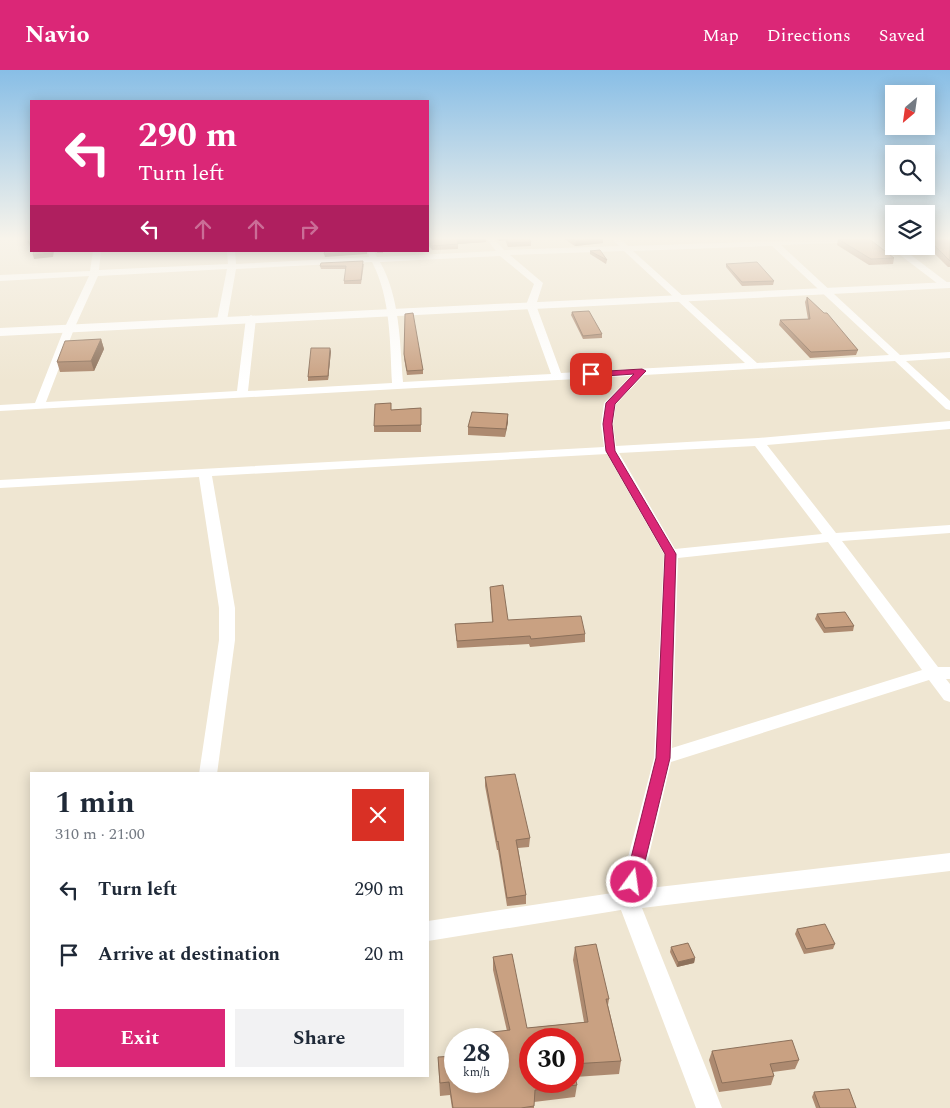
<!DOCTYPE html>
<meta charset="utf-8">
<style>
body{margin:0;font-family:Spectral,serif;background:#f2f2f3;color:#1f2937;height:100vh;display:flex;flex-direction:column;font-size:19px;white-space:nowrap}
*{box-sizing:border-box;margin:0}
p{font-size:16px;color:#747a83}
.icon{flex:none;width:28px;height:28px;fill:none;stroke:currentColor;stroke-width:2;stroke-linecap:round;stroke-linejoin:round}
.map{position:relative;flex:1;overflow:hidden}
.side{position:absolute;left:30px;top:702px;width:399px;height:305px;display:flex;flex-direction:column;background:#fff;border-radius:0px;box-shadow:0 2px 12px #0003}
.side>*{flex:none}
.top-card{position:absolute;left:30px;top:30px;width:399px;height:152px;border-radius:0px;box-shadow:0 2px 12px #0003;background:#db2777;color:#fff;overflow:hidden}
.needle{width:32px;rotate:209deg}
.buttons{position:absolute;left:885px;top:15px;display:grid;gap:10px}
.buttons a{display:grid;place-items:center;width:50px;height:50px;border-radius:0px;background:#fff;box-shadow:0 2px 12px #0003;font-size:25px}
.speed{position:absolute;left:444px;top:958px;display:flex;gap:10px;font-size:25px;font-weight:700;text-align:center}
.speed>*{display:grid;place-content:center;width:65px;height:65px;border-radius:50%;background:#fff;box-shadow:0 2px 12px #0003;line-height:1}
.speed small{font-size:12px;font-weight:400}
.speed .limit{border:8px solid #d22;background:#fff;color:#111}
.pin{position:absolute;display:grid;place-items:center;width:42px;height:42px;color:#fff;margin:-21px;border-radius:10px;box-shadow:0 2px 8px #0006}
.me{position:absolute;width:55px;margin:-28px;rotate:14deg;stroke-linejoin:round;filter:drop-shadow(0 0 4px #0008)}
.turn{display:flex;align-items:center;gap:18px;height:105px;padding:0 25px;font-size:22px}
.turn .icon{width:65px;height:65px;stroke-width:2.5}
.turn b{display:block;font-size:35px;line-height:42px}
.lanes{display:flex;align-items:center;height:48px;padding:0 25px;background:#0003;justify-content:center;gap:25px;direction:ltr}
.lanes .off{opacity:.35}
.round{display:grid;place-items:center;flex:none;width:52px;height:52px;border-radius:0px;background:#f2f2f3}
.headline{display:flex;align-items:center;justify-content:space-between;height:85px;padding:0 25px}
h1{font-size:30px;font-weight:700;line-height:38px}
.button{display:flex;gap:10px;margin-top:auto;padding:10px 25px}
.button a{flex:1;height:58px;border-radius:0px;background:#db2777;color:#fff;font-size:20px;font-weight:700;line-height:58px;text-align:center}
.button a+a{background:#f2f2f3;color:#1f2937}
ul{padding:0;list-style:none}
li{display:flex;align-items:center;gap:15px;height:65px;padding:0 25px}
li div{flex:1}
li b{display:block;font-size:19px}
li em{font-style:normal}
header{display:flex;align-items:center;gap:30px;box-sizing:border-box;height:70px;padding:0 25px;background:#db2777;color:#fff}
header strong{font-size:24px}
nav{display:flex;gap:28px;margin-inline-start:auto;font-size:18px}
.map>svg:first-child{display:block}
</style>
<header>
<strong>Navio</strong>
<nav><a>Map</a><a>Directions</a><a>Saved</a></nav>
</header>
<div class="map">
<svg width="950" height="1038" viewBox="0 0 950 1038">
<rect width="100%" height="100%" fill="#efe6d2"/>
<g fill="none" stroke-linecap="round" stroke-linejoin="round">
<path fill="#fff" fill-rule="evenodd" d="M 485,167 L 493,167 L 504,180 L 619,176 L 609,167 L 618,167 L 628,176 L 894,167 L 894,171 L 781,175 L 900,285 L 950,282 L 950,288 L 906,291 L 950,331 L 950,340 L 946,339 L 895,291 L 644,305 L 616,334 L 613,355 L 616,376 L 758,368 L 950,351 L 950,359 L 767,375 L 836,463 L 950,455 L 950,463 L 842,471 L 938,597 L 950,597 L 950,609 L 946,609 L 950,614 L 950,632 L 944,630 L 929,610 L 671,692 L 641,819 L 950,783 L 950,801 L 642,838 L 722,1038 L 696,1038 L 621,840 L 428,871 L 428,851 L 619,822 L 654,688 L 664,484 L 607,384 L 212,406 L 235,538 L 235,570 L 217,704 L 199,704 L 219,570 L 219,538 L 199,407 L 0,418 L 0,410 L 604,377 L 601,355 L 604,333 L 631,306 L 0,341 L 0,335 L 35,333 L 64,259 L 89,206 L 0,211 L 0,205 L 90,201 L 93,181 L 101,181 L 99,200 L 228,194 L 227,181 L 235,181 L 236,194 L 369,187 L 368,181 L 374,181 L 377,187 L 496,181 ZM 772,176 L 889,285 L 757,293 L 633,181 ZM 624,181 L 745,293 L 561,303 L 536,235 L 543,213 L 510,185 ZM 500,186 L 534,214 L 526,235 L 551,304 L 403,312 C 400,273 400,227 380,192 ZM 372,192 C 391,228 390,274 392,313 L 248,321 L 256,248 L 251,245 L 246,248 L 237,321 L 46,332 L 74,259 L 98,206 L 227,199 L 217,250 L 222,253 L 227,250 L 236,199 ZM 755,376 L 822,464 L 675,479 L 619,383 ZM 828,472 L 922,600 L 672,678 L 678,488 Z
M 891,174 L 899,176 L 948,213 L 948,217 L 942,217 L 891,178 Z"/>
<path fill="#fff" fill-rule="evenodd" d="M 950,212 L 950,218 L 0,266 L 0,258 Z"/>
</g>
<path fill="#ad8a70" d="M 428,167 L 486,172 L 458,174 L 458,179 L 432,180 L 428,175 Z
M 495,167 L 528,167 L 531,172 L 531,176 L 508,177 L 505,170 L 499,171 Z
M 561,167 L 601,167 L 603,173 L 575,176 Z
M 926,167 L 950,169 L 950,197 L 948,197 L 926,175 Z
M 838,169 L 894,188 L 893,194 L 869,195 L 837,175 Z
M 590,181 L 607,190 L 606,194 L 590,184 Z
M 364,194 L 361,214 L 344,214 L 344,211 L 346,199 L 321,199 L 320,196 Z
M 726,194 L 774,211 L 773,215 L 742,216 L 726,197 Z
M 807,227 L 858,280 L 856,285 L 810,288 L 779,255 L 780,250 L 808,249 L 805,232 Z
M 572,242 L 602,264 L 602,268 L 583,269 L 571,245 Z
M 101,269 L 104,279 L 94,301 L 60,302 L 57,292 Z
M 331,281 L 328,310 L 308,311 L 308,307 Z
M 404,288 L 423,300 L 423,304 L 407,305 Z
M 421,338 L 421,362 L 374,362 L 374,356 L 392,340 Z
M 508,344 L 508,352 L 505,367 L 468,365 L 468,357 Z
M 490,517 L 508,550 L 585,564 L 585,572 L 530,577 L 529,574 L 457,578 L 455,554 L 492,552 Z
M 817,544 L 854,556 L 853,561 L 824,563 L 815,549 Z
M 485,707 L 530,768 L 529,777 L 518,778 L 526,825 L 526,834 L 507,836 L 498,780 L 497,780 L 485,716 Z
M 797,859 L 835,874 L 833,879 L 804,884 L 795,864 Z
M 575,877 L 609,929 L 608,935 L 621,991 L 619,1004 L 575,1007 L 577,1015 L 575,1027 L 534,1032 L 534,1038 L 452,1038 L 450,1025 L 440,1026 L 438,987 L 455,1011 L 507,961 L 493,900 L 493,887 L 527,958 L 584,952 L 573,890 Z
M 671,877 L 695,888 L 694,893 L 677,897 L 670,882 Z
M 712,981 L 799,990 L 795,999 L 773,1002 L 774,1006 L 771,1015 L 719,1022 L 709,990 Z
M 814,1022 L 856,1038 L 816,1038 L 812,1027 Z"/>
<path fill="#8d715b" d="M 486,167 L 486,172 L 457,174 L 457,169 Z
M 499,167 L 505,167 L 505,170 L 499,171 Z
M 603,169 L 603,173 L 575,176 L 576,171 Z
M 31,171 L 31,176 L 30,176 L 28,172 Z
M 54,181 L 53,187 L 34,189 L 33,185 Z
M 360,181 L 367,181 L 367,184 L 325,187 L 324,184 Z
M 377,181 L 383,181 L 383,183 L 377,183 Z
M 101,269 L 104,279 L 94,301 L 91,291 Z
M 330,278 L 331,281 L 328,310 L 328,306 Z
M 508,344 L 508,352 L 505,367 L 506,359 Z
M 695,888 L 694,893 L 677,897 L 678,892 Z"/>
<path fill="#c9a182" stroke="#8d715b" d="M 29,167 L 31,167 L 31,171 L 28,172 Z
M 428,167 L 486,167 L 457,169 L 458,174 L 432,176 L 428,171 Z
M 506,167 L 528,167 L 531,172 L 508,173 Z
M 569,167 L 601,167 L 603,169 L 576,171 Z
M 926,167 L 947,167 L 950,169 L 950,191 Z
M 868,168 L 894,188 L 871,189 L 838,169 Z
M 600,180 L 607,190 L 590,181 Z
M 34,181 L 52,181 L 52,183 L 33,185 Z
M 325,181 L 360,181 L 324,184 Z
M 363,191 L 361,210 L 344,211 L 346,196 L 320,196 L 321,193 Z
M 757,192 L 774,211 L 742,212 L 726,194 Z
M 807,227 L 824,243 L 827,243 L 858,280 L 811,282 L 780,250 L 810,249 Z
M 589,241 L 602,264 L 583,266 L 572,242 Z
M 413,243 L 423,300 L 407,301 L 404,284 L 405,244 Z
M 101,269 L 91,291 L 57,292 L 65,271 Z
M 311,278 L 330,278 L 328,306 L 308,307 Z
M 391,333 L 391,340 L 421,338 L 421,355 L 374,356 L 375,334 Z
M 472,342 L 508,344 L 506,359 L 468,357 Z
M 503,515 L 508,550 L 581,546 L 585,564 L 531,569 L 530,566 L 457,571 L 455,554 L 493,552 L 490,517 Z
M 845,542 L 854,556 L 825,558 L 817,544 Z
M 515,704 L 530,768 L 516,770 L 526,825 L 507,828 L 498,771 L 497,772 L 485,707 Z
M 825,854 L 835,874 L 806,879 L 797,859 Z
M 688,873 L 695,888 L 678,892 L 671,877 Z
M 596,874 L 609,929 L 606,929 L 621,991 L 572,994 L 572,969 L 530,969 L 530,1011 L 572,1011 L 572,996 L 577,1015 L 535,1020 L 534,1036 L 521,1038 L 453,1038 L 449,1012 L 440,1013 L 438,987 L 455,986 L 455,1011 L 498,1011 L 498,969 L 476,969 L 475,964 L 510,960 L 493,887 L 512,884 L 527,958 L 588,952 L 575,877 Z
M 792,970 L 799,990 L 770,994 L 774,1006 L 722,1013 L 712,981 Z
M 849,1019 L 856,1038 L 820,1038 L 814,1022 Z"/>
<linearGradient id="sky" x2="0" y2="1"><stop stop-color="#88bee6"/><stop offset="0.54" stop-color="#f8f4eb"/><stop offset="1" stop-color="#f8f4eb" stop-opacity="0"/></linearGradient>
<rect width="950" height="312" fill="url(#sky)"/>
<path fill="#db2777" stroke="#8e194d" d="M 642,299 L 646,301 L 644,303 L 615,334 L 612,354 L 615,381 L 676,484 L 670,688 L 640,812 L 638,817 L 632,819 L 627,817 L 625,812 L 656,688 L 665,484 L 606,381 L 603,354 L 606,333 L 634,304 L 591,307 L 587,304 L 591,302 Z"/>
</svg>
<div class="buttons">
<a><svg class="needle" viewBox="-14 -14 28 28"><path d="M0-13l5 13h-10z" fill="#e53935"/><path d="M0 13l5-13h-10z" fill="#747a83"/></svg></a>
<a><svg class="icon" aria-label="search" viewBox="0 0 24 24"><circle cx="10" cy="10" r="6"/><path d="M15 15l6 6"/></svg></a>
<a><svg class="icon" aria-label="layers" viewBox="0 0 24 24"><path d="M12 4l9 5-9 5-9-5zM3 14l9 5 9-5"/></svg></a>
</div>
<div class="speed"><div>28<small>km/h</small></div><div class="limit">30</div></div>
<div class="pin" style="left:591px;top:304px;background:#d93025"><svg class="icon" aria-label="arrive" viewBox="0 0 24 24"><path d="M6 21V4h12l-3 4 3 4H6"/></svg></div>
<svg class="me" style="left:632px;top:812px" viewBox="-20 -20 40 40"><circle r="17" fill="#db2777" stroke="#fff" stroke-width="3"/><path d="M0-11L8 9 0 5-8 9z" fill="#fff"/></svg>
<div class="top-card">
<div class="turn"><svg class="icon" aria-label="left" viewBox="0 0 24 24"><path d="M17 20v-9H6M10 6l-5 5 5 5"/></svg><div><b>290 m</b>Turn left</div></div>
<div class="lanes"><svg class="icon" aria-label="left" viewBox="0 0 24 24"><path d="M17 20v-9H6M10 6l-5 5 5 5"/></svg><svg class="icon off" aria-label="ahead" viewBox="0 0 24 24"><path d="M12 20V5M6 11l6-6 6 6"/></svg><svg class="icon off" aria-label="ahead" viewBox="0 0 24 24"><path d="M12 20V5M6 11l6-6 6 6"/></svg><svg class="icon off" aria-label="right" viewBox="0 0 24 24"><path d="M7 20v-9h11M14 6l5 5-5 5"/></svg></div>
</div>
<section class="side">
<div class="headline"><div><h1>1 min</h1><p>310 m · 21:00</p></div><a class="round" style="background:#d93025;color:#fff"><svg class="icon" aria-label="close" viewBox="0 0 24 24"><path d="M6 6l12 12M18 6L6 18"/></svg></a></div>
<ul>
<li><svg class="icon" aria-label="left" viewBox="0 0 24 24"><path d="M17 20v-9H6M10 6l-5 5 5 5"/></svg><div><b>Turn left</b></div><em>290 m</em></li>
<li><svg class="icon" aria-label="arrive" viewBox="0 0 24 24"><path d="M6 21V4h12l-3 4 3 4H6"/></svg><div><b>Arrive at destination</b></div><em>20 m</em></li>
</ul>
<div class="button"><a>Exit</a><a>Share</a></div>
</section>
</div>
